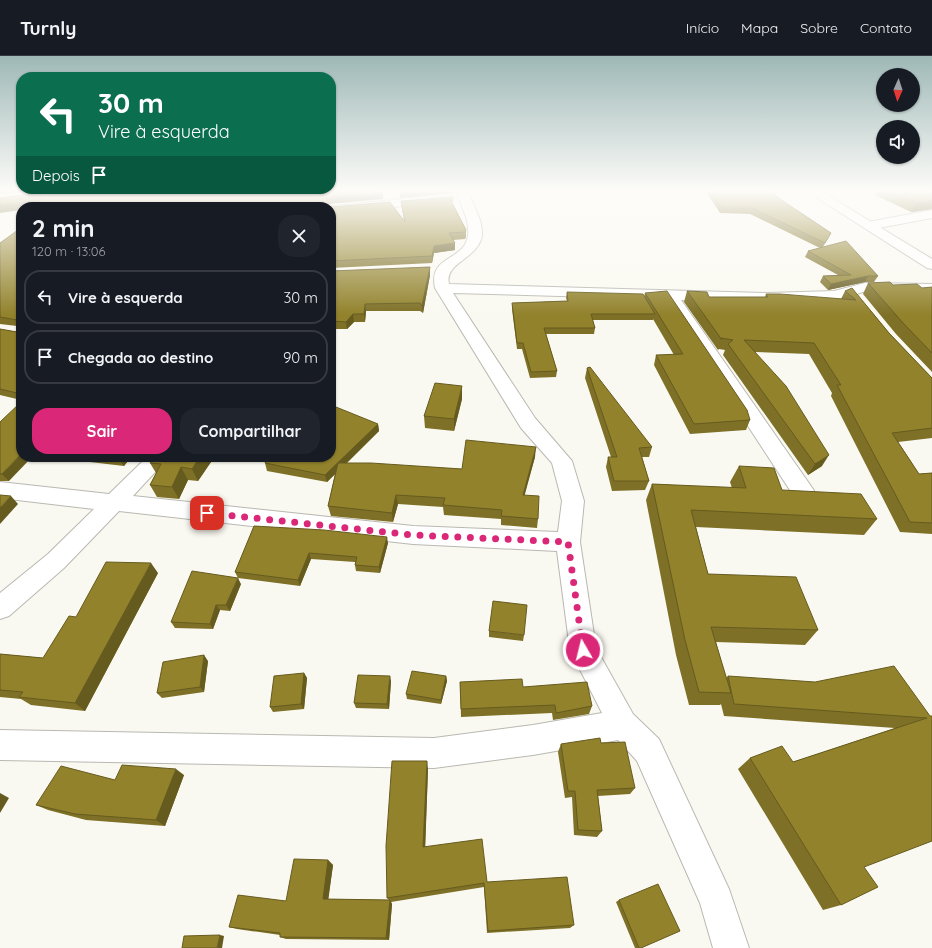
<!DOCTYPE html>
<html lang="pt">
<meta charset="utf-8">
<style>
body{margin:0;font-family:Quicksand,sans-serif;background:#20242c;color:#f1f3f6;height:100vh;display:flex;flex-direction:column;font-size:15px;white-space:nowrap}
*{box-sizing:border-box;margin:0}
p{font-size:13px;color:#9ea1a6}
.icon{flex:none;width:22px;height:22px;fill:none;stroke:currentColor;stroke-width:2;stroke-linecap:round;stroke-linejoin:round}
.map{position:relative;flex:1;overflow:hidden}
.side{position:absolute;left:16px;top:146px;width:320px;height:260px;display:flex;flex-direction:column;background:#171b24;border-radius:16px;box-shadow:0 1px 3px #0004}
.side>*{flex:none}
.top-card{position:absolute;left:16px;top:16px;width:320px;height:122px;border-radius:16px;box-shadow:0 1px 3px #0004;background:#0b6e4f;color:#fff;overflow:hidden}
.needle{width:26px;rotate:183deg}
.buttons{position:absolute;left:876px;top:12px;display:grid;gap:8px}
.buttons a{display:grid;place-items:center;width:44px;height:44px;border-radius:50%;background:#171b24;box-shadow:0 1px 3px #0004;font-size:20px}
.pin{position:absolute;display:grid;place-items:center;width:34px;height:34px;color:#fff;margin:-17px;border-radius:8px;box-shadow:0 2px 6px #0006}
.me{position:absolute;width:44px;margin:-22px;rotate:352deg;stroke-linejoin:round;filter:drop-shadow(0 0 3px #0008)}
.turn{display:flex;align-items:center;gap:14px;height:84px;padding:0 16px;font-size:18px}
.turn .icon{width:52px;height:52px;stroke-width:2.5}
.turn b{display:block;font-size:28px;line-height:34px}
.then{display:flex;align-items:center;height:38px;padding:0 16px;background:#0003;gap:8px;font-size:15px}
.round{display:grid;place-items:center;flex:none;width:42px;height:42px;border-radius:16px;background:#20242c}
.overview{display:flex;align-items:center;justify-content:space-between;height:68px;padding:0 16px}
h1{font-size:24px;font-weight:700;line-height:30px}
.action{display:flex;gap:8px;margin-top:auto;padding:8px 16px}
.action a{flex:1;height:46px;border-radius:16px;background:#db2777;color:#fff;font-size:16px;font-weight:700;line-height:46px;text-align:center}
.action a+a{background:#20242c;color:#f1f3f6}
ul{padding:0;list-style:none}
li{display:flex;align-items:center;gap:12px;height:54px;margin:0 8px 6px;padding:0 8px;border:2px solid #363941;border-radius:16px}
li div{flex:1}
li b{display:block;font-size:15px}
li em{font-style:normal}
header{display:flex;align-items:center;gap:24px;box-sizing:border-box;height:56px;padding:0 20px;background:#171b24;border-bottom:1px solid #363941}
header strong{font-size:19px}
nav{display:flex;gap:22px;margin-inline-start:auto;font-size:14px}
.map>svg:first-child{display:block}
</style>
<header>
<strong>Turnly</strong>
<nav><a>Início</a><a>Mapa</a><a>Sobre</a><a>Contato</a></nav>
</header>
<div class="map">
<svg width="932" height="892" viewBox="0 0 932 892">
<rect width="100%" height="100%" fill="#faf9f1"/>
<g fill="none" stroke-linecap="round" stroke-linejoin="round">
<defs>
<path id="minor" d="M 456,134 L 468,134 C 472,149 483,163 482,179 C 479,203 444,206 449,228 L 767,237 L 834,235 L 865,227 L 932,228 L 932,236 L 866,235 L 835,245 L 767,247 L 681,244 L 813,433 L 816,439 L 813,445 L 805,447 L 797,445 L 665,243 L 453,237 L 535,362 L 572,405 L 584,445 L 580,486 L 596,592 L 633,658 L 659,683 L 729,833 L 749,892 L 713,892 L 700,847 L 637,705 L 618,684 L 533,699 L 434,712 L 0,704 L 0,674 L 434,682 L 533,669 L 602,657 L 570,594 L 557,495 L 413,488 L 119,455 L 64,512 L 9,560 L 0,563 L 0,537 L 48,498 L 94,453 L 0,442 L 0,426 L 109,438 L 147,401 L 169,401 L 133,440 L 413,470 L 558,476 L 562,445 L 552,407 L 521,372 L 435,232 C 428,198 465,206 468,179 C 470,163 460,149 456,134 Z
M 431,140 L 435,141 L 437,144 L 435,147 L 331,157 L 331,151 L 326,151 Z
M 932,154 L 932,162 L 868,174 L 862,170 L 868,166 Z"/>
<path id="secondary" d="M 805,134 L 819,134 L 932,203 L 932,213 L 927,212 Z"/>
</defs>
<use href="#minor" stroke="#b9b8b1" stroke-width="2"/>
<use href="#secondary" stroke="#b9b8b1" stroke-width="2"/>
<use href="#minor" fill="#fff" fill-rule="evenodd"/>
<use href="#secondary" fill="#fff" fill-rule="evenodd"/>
</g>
<path fill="#7e7026" d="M 705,134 L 769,134 L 783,145 L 831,177 L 823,191 L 878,220 L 874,226 L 865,226 L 828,234 L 820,226 L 823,220 L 838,219 L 805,201 L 808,195 L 820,192 L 750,158 L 720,157 Z
M 877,134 L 932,134 L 932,153 L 911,156 L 875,139 L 878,134 Z
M 401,145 L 453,148 L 466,174 L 466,181 L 465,183 L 453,184 L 455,194 L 434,197 L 432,207 L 331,212 L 331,151 L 404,165 Z
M 21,163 L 21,344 L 0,339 L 0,273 L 17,276 L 17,270 L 0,268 L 0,187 L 20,172 L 17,167 Z
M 430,211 L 430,219 L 423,257 L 420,255 L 366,255 L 365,266 L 354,266 L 347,273 L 331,273 L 331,215 Z
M 868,227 L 922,232 L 932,231 L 932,316 L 896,278 L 863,238 Z
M 852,232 L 889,277 L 932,322 L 932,382 L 898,386 L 919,418 L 932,417 L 932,478 L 900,476 L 831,340 L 832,337 L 809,298 L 754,296 L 822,410 L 808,419 L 723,299 L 725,294 L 719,293 L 718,294 L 684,246 L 687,235 L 709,241 L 765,241 L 766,238 L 841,243 L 845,235 Z
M 567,236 L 644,241 L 645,237 L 750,364 L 746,374 L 690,378 L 654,309 L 656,299 L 674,299 L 653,263 L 653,264 L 592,264 L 595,272 L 594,278 L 546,278 L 557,315 L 556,321 L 530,322 L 522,293 L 517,293 L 512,253 L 512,247 L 567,245 L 566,242 Z
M 587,312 L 652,391 L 649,401 L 642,401 L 649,425 L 645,434 L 612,435 L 606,411 L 608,401 L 611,401 L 585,322 Z
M 462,343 L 454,375 L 425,372 L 424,360 Z
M 0,366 L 9,425 L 0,425 Z
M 378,368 L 379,375 L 347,407 L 462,413 L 535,401 L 524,439 L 538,463 L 537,472 L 501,469 L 501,463 L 444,459 L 443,451 L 398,448 L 393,466 L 331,460 L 328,450 L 335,418 L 327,426 L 267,415 L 265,407 Z
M 47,401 L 131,401 L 124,410 Z
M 211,406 L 198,425 L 188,424 L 179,443 L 157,441 L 150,429 L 156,417 L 150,407 Z
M 739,410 L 782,434 L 877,463 L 864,479 L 696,471 L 708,518 L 818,574 L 805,589 L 716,586 L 726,622 L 728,620 L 930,660 L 864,811 L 841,849 L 823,854 L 738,713 L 750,702 L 793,706 L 895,672 L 724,660 L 721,648 L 720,649 L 689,649 L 676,599 L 646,444 L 652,428 L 732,432 L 730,426 Z
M 254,470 L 388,487 L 380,517 L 356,515 L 355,509 L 355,506 L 311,503 L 300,530 L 238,522 L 235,516 Z
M 158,517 L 85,655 L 31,649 L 21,643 L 0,641 L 0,598 L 43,602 L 76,561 Z
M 241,528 L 230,555 L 220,554 L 213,573 L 175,572 L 171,566 Z
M 489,575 L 524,579 L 523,585 L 489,581 Z
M 208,605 L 204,636 L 162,642 L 157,637 Z
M 304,617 L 307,622 L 304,653 L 273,656 L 270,651 Z
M 446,620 L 447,625 L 441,648 L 407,643 L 406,638 Z
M 391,625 L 389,653 L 356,652 L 354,647 Z
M 460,626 L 523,631 L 592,650 L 589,658 L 553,664 L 552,657 L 461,661 Z
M 601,687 L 635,732 L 630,738 L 598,740 L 602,775 L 597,781 L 574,779 L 572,741 L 565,742 L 558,696 L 561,688 Z
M 428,713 L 425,791 L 487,826 L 574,869 L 570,872 L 487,877 L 484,831 L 391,846 L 392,848 L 389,884 L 286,883 L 280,881 L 280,879 L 237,873 L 229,871 L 286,845 L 328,804 L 333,809 L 328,843 L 389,844 L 387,842 Z
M 184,719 L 165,770 L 86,764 L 48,754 L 36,749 L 115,724 Z
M 619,844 L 641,892 L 635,892 L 616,846 Z"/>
<path fill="#665b1f" d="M 0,134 L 42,134 L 0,138 Z
M 429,134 L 453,134 L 453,137 L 400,142 L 400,136 Z
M 383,137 L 383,143 L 329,148 L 329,151 L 325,144 L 326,142 Z
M 43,143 L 39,151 L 21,151 L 21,154 L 0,157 L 0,149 Z
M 932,144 L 932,153 L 911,156 L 917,147 Z
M 455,187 L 455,194 L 434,197 L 432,207 L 432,200 L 434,190 Z
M 430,211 L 430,219 L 423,257 L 422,250 Z
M 868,220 L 865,226 L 828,234 L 831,228 Z
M 365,248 L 366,255 L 365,266 L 364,258 Z
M 353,258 L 354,266 L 347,273 L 346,266 Z
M 462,330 L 462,343 L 454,375 L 454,363 Z
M 378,368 L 379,375 L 327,426 L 325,419 Z
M 536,391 L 535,401 L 522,449 L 523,439 Z
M 21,398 L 21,401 L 32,401 L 9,425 L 2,418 Z
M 829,399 L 822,410 L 808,419 L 815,408 Z
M 120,401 L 131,401 L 124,410 L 119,403 Z
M 200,401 L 208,401 L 211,406 L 198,425 L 192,413 Z
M 181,411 L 188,424 L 179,443 L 172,431 Z
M 396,439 L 398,448 L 393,466 L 392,457 Z
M 11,440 L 18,448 L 0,468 L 0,452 Z
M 387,481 L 388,487 L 380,517 L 379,511 Z
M 309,497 L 311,503 L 300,530 L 298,524 Z
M 151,507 L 158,517 L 85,655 L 75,647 Z
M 238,522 L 241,528 L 230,555 L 226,549 Z
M 216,549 L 220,554 L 213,573 L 210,568 Z
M 204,599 L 208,605 L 204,636 L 200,631 Z
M 304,617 L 307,622 L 304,653 L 301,648 Z
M 390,620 L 391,625 L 389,653 L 387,648 Z
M 446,620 L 447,625 L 441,648 L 441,644 Z
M 427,705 L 428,713 L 425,797 L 423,791 Z
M 176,713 L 184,719 L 165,770 L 156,764 Z
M 0,737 L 9,742 L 0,757 Z
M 328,804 L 333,809 L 328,846 L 323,843 Z
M 390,844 L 392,848 L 389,884 L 386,882 Z
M 220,879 L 224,880 L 222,892 L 217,892 Z"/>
<path fill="#92822c" stroke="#665b1f" d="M 64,134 L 380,134 L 383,137 L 326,142 L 325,144 L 328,146 L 329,151 L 34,151 L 43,143 L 0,149 L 0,142 Z
M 399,134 L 429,134 L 400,136 Z
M 710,134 L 769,134 L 783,145 L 831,177 L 825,187 L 752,152 L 722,152 Z
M 889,134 L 932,134 L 932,144 L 917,147 Z
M 453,141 L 452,147 L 466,174 L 465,176 L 449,177 L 455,187 L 434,190 L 432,200 L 331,205 L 331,151 L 390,146 L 405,166 L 401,145 Z
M 21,163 L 21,167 L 17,167 Z
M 21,172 L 21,305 L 18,307 L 21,308 L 21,338 L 0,333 L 0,273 L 17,276 L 17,264 L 0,261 L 0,187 Z
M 846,185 L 878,220 L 868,220 L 831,228 L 823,220 L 851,219 L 808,195 Z
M 430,211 L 422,250 L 420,247 L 365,248 L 364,258 L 353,258 L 346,266 L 331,265 L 331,215 Z
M 890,226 L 893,229 L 917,228 L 922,232 L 932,231 L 932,297 L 903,267 L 868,227 Z
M 852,232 L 889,277 L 932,322 L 932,372 L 892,377 L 919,418 L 932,417 L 932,467 L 910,466 L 837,329 L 841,329 L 814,287 L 744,284 L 786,330 L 829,399 L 815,408 L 728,288 L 733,284 L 721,282 L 722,284 L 687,235 L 707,236 L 709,241 L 768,241 L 766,238 L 780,238 L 856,244 L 845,235 Z
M 667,235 L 747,354 L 750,364 L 694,368 L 656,299 L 683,298 L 645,237 Z
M 567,236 L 643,238 L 655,258 L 591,258 L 595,272 L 544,272 L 557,315 L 531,316 L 523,287 L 517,287 L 512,247 L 568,245 Z
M 590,311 L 652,391 L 639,392 L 649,425 L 614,425 L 608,401 L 617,401 L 587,312 Z
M 435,327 L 462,330 L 454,363 L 424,360 Z
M 21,346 L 21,398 L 2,418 L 0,418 L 0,366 Z
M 331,349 L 378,368 L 325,419 L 265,407 L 268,401 L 331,401 Z
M 466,384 L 536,391 L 523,439 L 539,440 L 538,463 L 501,460 L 502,454 L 443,449 L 445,442 L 396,439 L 392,457 L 328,450 L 338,407 L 371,407 L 462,413 Z
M 105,401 L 120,401 L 119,403 Z
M 154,401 L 200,401 L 192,413 L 181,411 L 172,431 L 150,429 L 161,408 L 150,407 Z
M 739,410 L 774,412 L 782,434 L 861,438 L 877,463 L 691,454 L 708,518 L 796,521 L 818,574 L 711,571 L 731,637 L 699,636 L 685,584 L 652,428 L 746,432 Z
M 0,439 L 11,440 L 0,452 Z
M 254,470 L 324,474 L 387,481 L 379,511 L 355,509 L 357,501 L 309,497 L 298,524 L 235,516 Z
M 106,506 L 151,507 L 75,647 L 19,641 L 23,636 L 0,634 L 0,598 L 43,602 L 69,560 L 76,561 Z
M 192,515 L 238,522 L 226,549 L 216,549 L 210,568 L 171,566 Z
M 493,545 L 527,549 L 524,579 L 489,575 Z
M 204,599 L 200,631 L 157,637 L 163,606 Z
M 894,610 L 930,660 L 932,660 L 932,785 L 864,811 L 878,831 L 841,849 L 750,702 L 782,690 L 793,706 L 927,662 L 734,648 L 728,620 L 815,626 Z
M 412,615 L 446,620 L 441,644 L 406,638 Z
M 304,617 L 301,648 L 270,651 L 274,620 Z
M 358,619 L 390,620 L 387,648 L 354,647 Z
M 522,623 L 523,631 L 587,626 L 592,650 L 556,657 L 555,649 L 461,653 L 460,626 Z
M 600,682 L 601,687 L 625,686 L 635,732 L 597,734 L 602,775 L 578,774 L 575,735 L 568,735 L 561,688 Z
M 392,705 L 427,705 L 423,791 L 482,783 L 487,826 L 567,821 L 574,869 L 488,875 L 484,827 L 387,842 L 386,790 Z
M 122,709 L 176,713 L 156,764 L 75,758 L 36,749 L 61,710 L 115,724 Z
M 294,803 L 328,804 L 323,843 L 390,844 L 386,882 L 280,881 L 280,877 L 229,871 L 238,839 L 286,845 Z
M 658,828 L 680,875 L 641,892 L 639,892 L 619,844 Z
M 220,879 L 217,892 L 182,892 L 184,880 Z"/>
<linearGradient id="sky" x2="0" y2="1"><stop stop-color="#9eb8b6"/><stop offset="0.52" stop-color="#fdfcf9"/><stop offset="1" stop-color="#fdfcf9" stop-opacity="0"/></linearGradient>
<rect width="932" height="259" fill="url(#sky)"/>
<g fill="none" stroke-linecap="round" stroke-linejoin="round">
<path stroke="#db2777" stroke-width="7" stroke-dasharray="0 12.6" d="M 207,457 L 413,479 L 568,486 L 583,594"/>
</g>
</svg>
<div class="buttons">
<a><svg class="needle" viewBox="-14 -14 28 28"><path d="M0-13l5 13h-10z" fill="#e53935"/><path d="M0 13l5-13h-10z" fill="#9ea1a6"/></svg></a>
<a><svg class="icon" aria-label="sound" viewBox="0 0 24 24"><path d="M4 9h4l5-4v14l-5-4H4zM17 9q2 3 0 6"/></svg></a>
</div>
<div class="pin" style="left:207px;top:457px;background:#d93025"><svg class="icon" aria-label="arrive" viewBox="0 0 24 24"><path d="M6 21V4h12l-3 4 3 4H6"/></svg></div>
<svg class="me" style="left:583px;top:594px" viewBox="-20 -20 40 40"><circle r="17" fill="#db2777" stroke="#fff" stroke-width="3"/><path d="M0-11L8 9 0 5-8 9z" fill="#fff"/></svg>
<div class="top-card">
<div class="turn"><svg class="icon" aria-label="left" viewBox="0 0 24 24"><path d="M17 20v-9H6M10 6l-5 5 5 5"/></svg><div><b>30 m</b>Vire à esquerda</div></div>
<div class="then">Depois<svg class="icon" aria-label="arrive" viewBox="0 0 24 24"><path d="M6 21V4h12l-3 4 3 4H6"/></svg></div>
</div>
<section class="side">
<div class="overview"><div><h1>2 min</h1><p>120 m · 13:06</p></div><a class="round"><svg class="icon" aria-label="close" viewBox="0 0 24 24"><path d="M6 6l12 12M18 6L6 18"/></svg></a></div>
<ul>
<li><svg class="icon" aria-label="left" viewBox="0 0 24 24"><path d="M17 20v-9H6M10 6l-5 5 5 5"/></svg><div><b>Vire à esquerda</b></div><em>30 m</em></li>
<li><svg class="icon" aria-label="arrive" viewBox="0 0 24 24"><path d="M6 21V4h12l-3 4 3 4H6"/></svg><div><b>Chegada ao destino</b></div><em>90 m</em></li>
</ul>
<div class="action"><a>Sair</a><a>Compartilhar</a></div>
</section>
</div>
